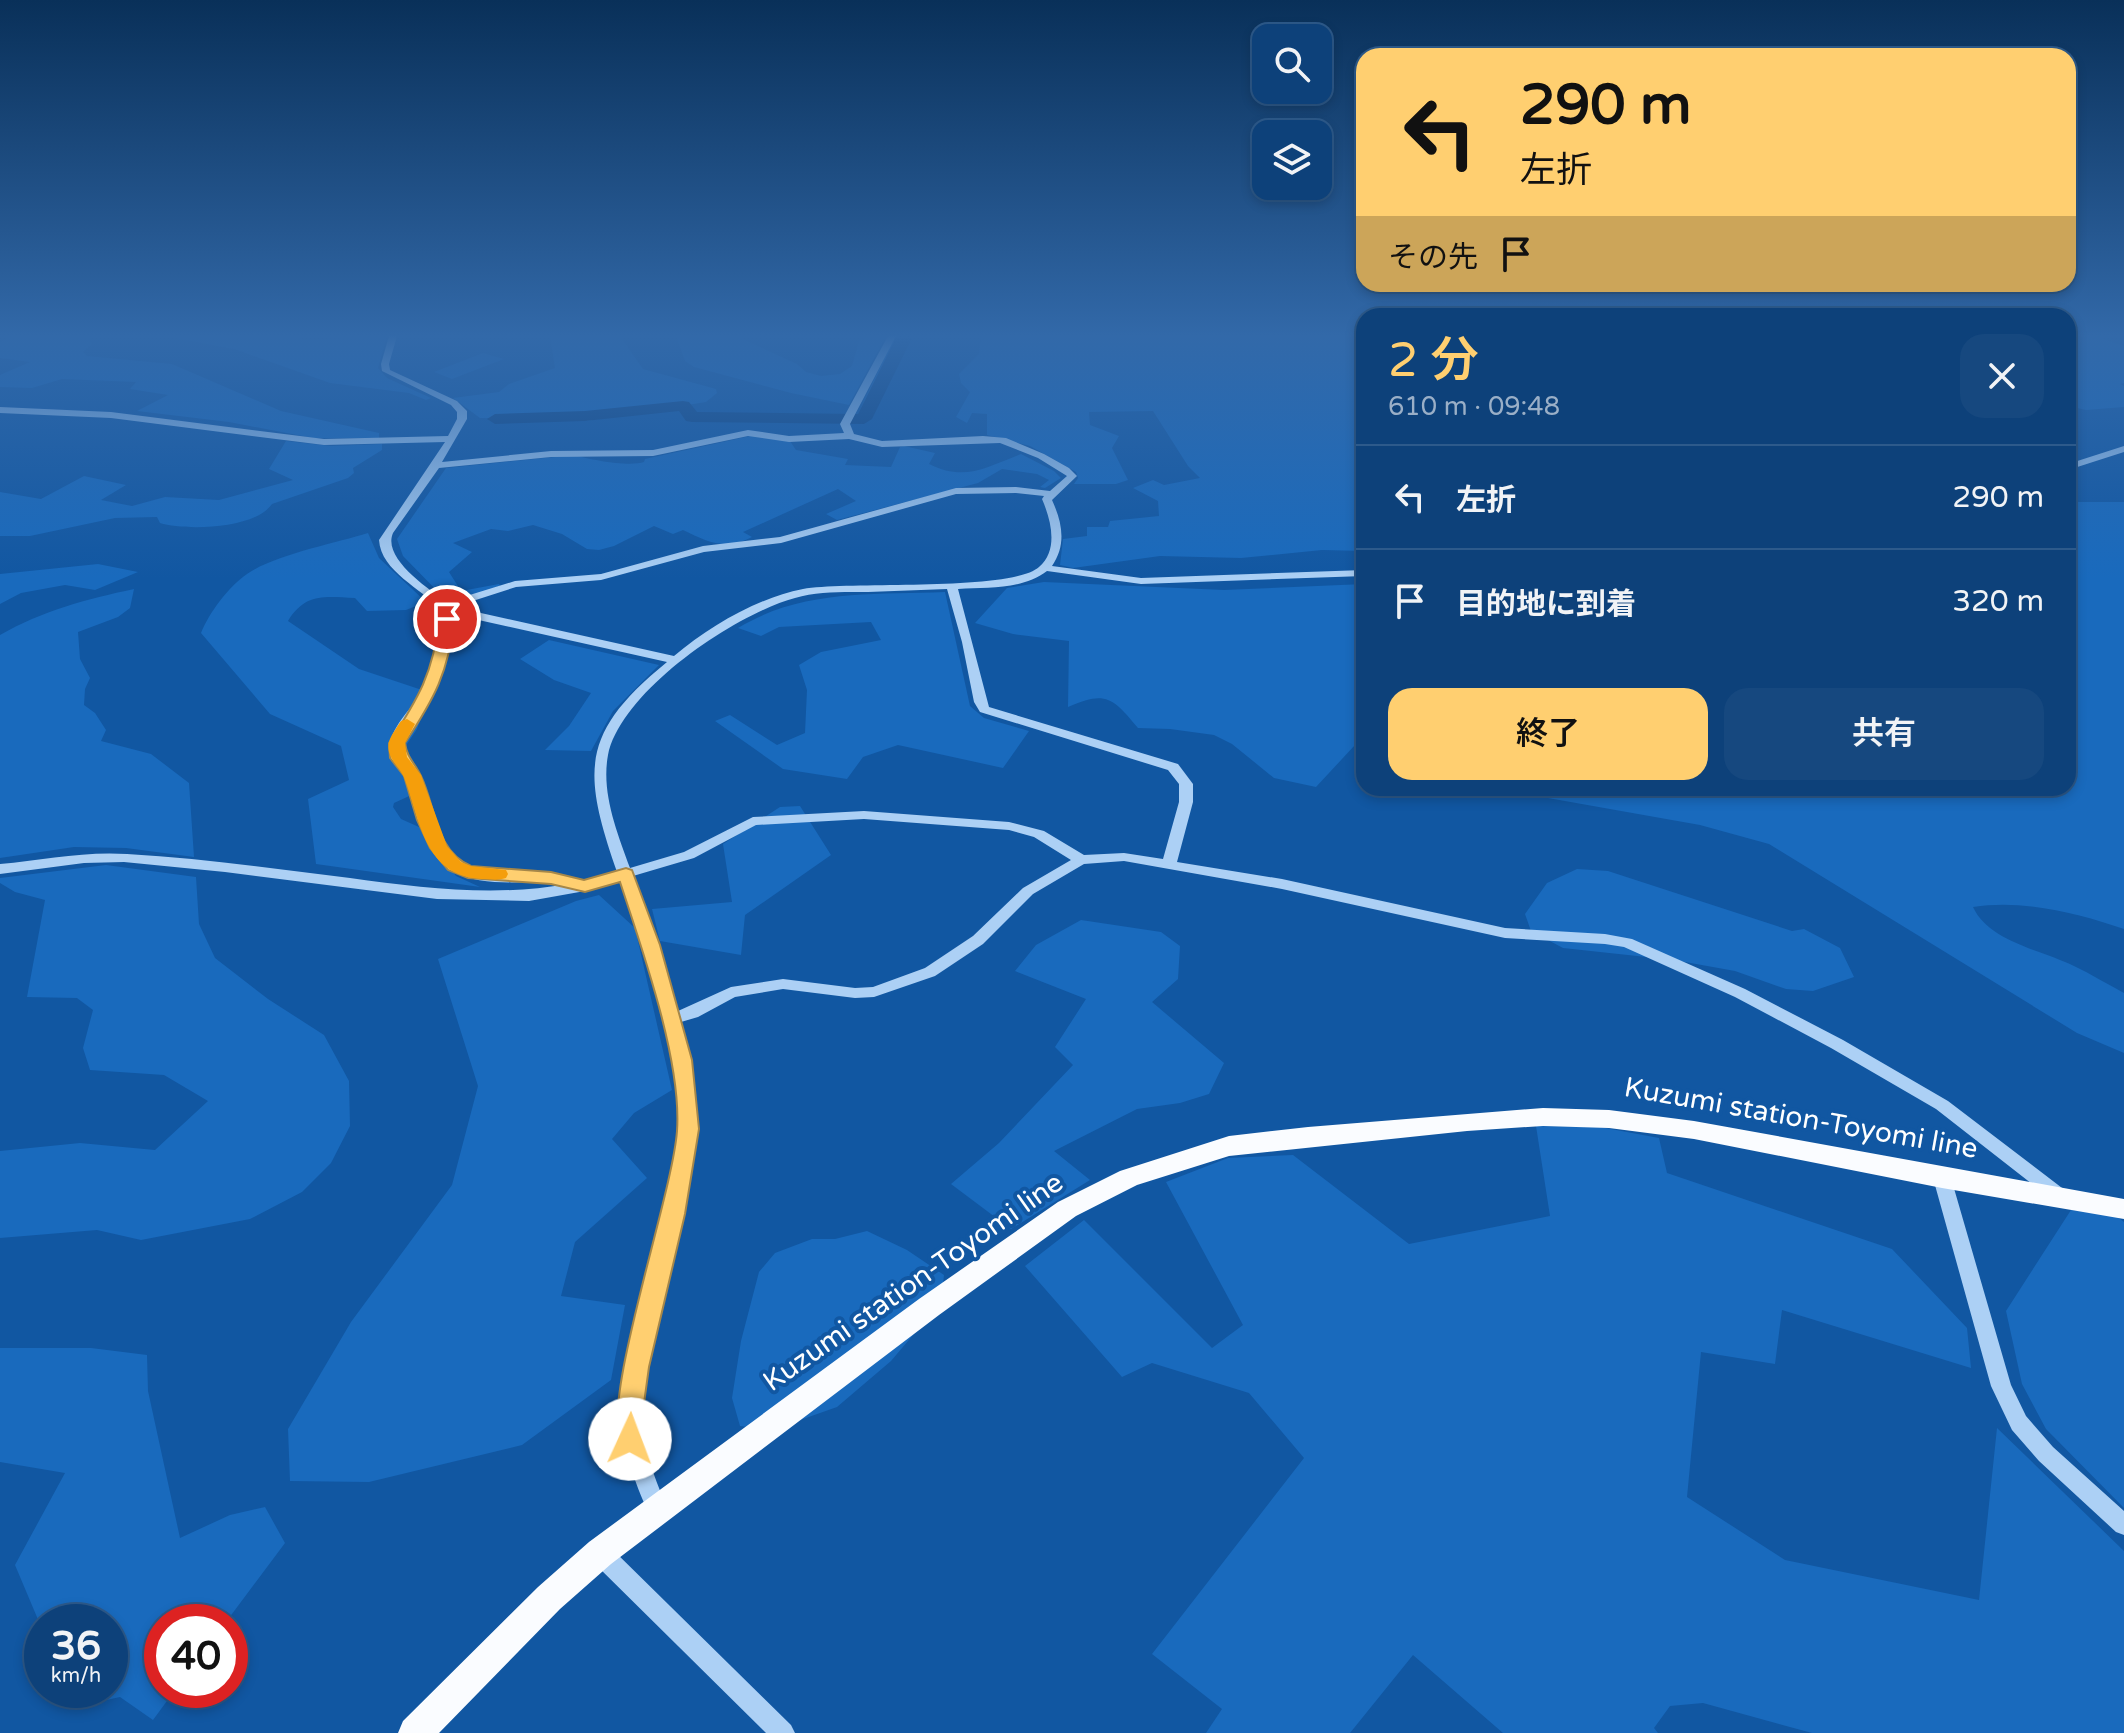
<!DOCTYPE html>
<html lang="ja">
<meta charset="utf-8">
<style>
body{margin:0;font-family:"Varela Round","Noto Sans JP",sans-serif;background:#16487f;color:#f1f3f6;height:100vh;display:flex;flex-direction:column;font-size:30px;white-space:nowrap}
*{box-sizing:border-box;margin:0}
p{font-size:26px;color:#9aafc7}
.icon{flex:none;width:44px;height:44px;fill:none;stroke:currentColor;stroke-width:2;stroke-linecap:round;stroke-linejoin:round}
.map{position:relative;flex:1;overflow:hidden}
.side{position:absolute;left:1356px;top:308px;width:720px;height:488px;display:flex;flex-direction:column;background:#0d417a;border-radius:24px;box-shadow:0 4px 12px #0003,0 0 0 2px #2d5a8b}
.side>*{flex:none}
.top-card{position:absolute;left:1356px;top:48px;width:720px;height:244px;border-radius:24px;box-shadow:0 4px 12px #0003,0 0 0 2px #2d5a8b;background:#ffcf70;color:#111;overflow:hidden}
.tools{position:absolute;left:1252px;top:24px;display:grid;gap:16px}
.tools a{display:grid;place-items:center;width:80px;height:80px;border-radius:16px;background:#0d417a;box-shadow:0 4px 12px #0003,0 0 0 2px #2d5a8b;font-size:40px}
.speed{position:absolute;left:24px;top:1604px;display:flex;gap:16px;font-size:40px;font-weight:700;text-align:center}
.speed>*{display:grid;place-content:center;width:104px;height:104px;border-radius:50%;background:#0d417a;box-shadow:0 4px 12px #0003,0 0 0 2px #2d5a8b;line-height:1}
.speed small{font-size:20px;font-weight:400}
.speed .limit{border:12px solid #d22;background:#fff;color:#111}
.pin{position:absolute;display:grid;place-items:center;width:68px;height:68px;color:#fff;margin:-34px;border:4px solid #fff;border-radius:50%;box-shadow:0 2px 8px #0007}
.me{position:absolute;width:88px;margin:-44px;rotate:2deg;stroke-linejoin:round;filter:drop-shadow(0 0 6px #0008)}
.turn{display:flex;align-items:center;gap:28px;height:168px;padding:0 32px;font-size:36px}
.turn .icon{width:104px;height:104px;stroke-width:2.5}
.turn b{display:block;font-size:56px;line-height:68px}
.then{display:flex;align-items:center;height:76px;padding:0 32px;background:#0003;gap:16px;font-size:30px}
.round{display:grid;place-items:center;flex:none;width:84px;height:84px;border-radius:24px;background:#16487f}
.summary{display:flex;align-items:center;justify-content:space-between;height:136px;padding:0 32px}
h1{font-size:48px;font-weight:600;line-height:60px;color:#ffcf70}
.action{display:flex;gap:16px;margin-top:auto;padding:16px 32px}
.action a{flex:1;height:92px;border-radius:24px;background:#ffcf70;color:#111;font-size:32px;font-weight:600;line-height:92px;text-align:center}
.action a+a{background:#16487f;color:#f1f3f6}
ul{padding:0;list-style:none}
li{display:flex;align-items:center;gap:24px;height:104px;padding:0 32px;border-top:2px solid #2d5a8b}
li div{flex:1}
li b{display:block;font-size:30px}
li em{font-style:normal}
.map>svg:first-child{display:block}
</style>
<div class="map">
<svg width="2124" height="1733" viewBox="0 0 2124 1733">
<rect width="100%" height="100%" fill="#1157a2"/>
<path fill="#196abd" d="M 12,336 L 88,336 L 92,344 L 83,352 L 87,356 L 172,364 L 281,411 L 379,433 L 379,438 L 313,438 L 229,422 L 137,411 L 168,395 L 130,389 L 136,382 L 62,379 L 32,388 L 0,387 L 0,375 L 30,362 L 0,358 L 0,342 Z
M 164,336 L 297,336 L 304,340 L 387,336 L 378,368 L 387,378 L 431,398 L 426,400 L 409,393 L 330,383 L 234,349 Z
M 550,336 L 620,336 L 643,369 L 716,389 L 717,393 L 706,402 L 587,421 L 480,418 L 453,398 L 499,392 L 509,384 L 555,368 Z
M 676,336 L 736,336 L 797,364 L 806,372 L 821,376 L 840,374 L 852,366 L 859,341 L 866,336 L 886,336 L 849,405 L 791,393 L 694,367 L 685,361 Z
M 895,336 L 904,336 L 881,390 L 862,418 L 856,418 Z
M 981,336 L 1364,336 L 1364,551 L 1322,550 L 1241,558 L 1160,556 L 1073,568 L 1060,565 L 1063,539 L 1087,536 L 1087,527 L 1108,527 L 1110,521 L 1159,516 L 1158,501 L 1133,488 L 1153,480 L 1164,485 L 1200,478 L 1188,466 L 1153,411 L 1089,412 L 1090,425 L 1119,436 L 1112,448 L 1128,480 L 1116,484 L 1074,484 L 1078,478 L 1076,472 L 1030,446 L 987,435 L 987,414 L 972,413 L 967,423 L 956,417 L 970,392 L 961,383 L 959,374 L 979,354 Z
M 2068,336 L 2095,336 L 2124,346 L 2124,383 L 2120,384 L 2124,386 L 2124,407 L 2086,410 L 2068,406 Z
M 483,353 L 504,359 L 452,379 L 434,372 Z
M 755,435 L 790,441 L 796,450 L 848,459 L 845,465 L 891,467 L 900,447 L 904,446 L 935,453 L 929,464 C 965,482 986,467 1021,454 L 1054,471 L 1061,478 L 1045,488 L 1040,487 L 1049,480 L 1037,474 L 1002,469 L 978,483 L 837,520 L 826,514 L 856,501 L 838,489 L 743,532 L 752,537 C 725,551 708,542 683,530 L 673,534 L 654,526 L 614,546 L 599,550 L 587,549 L 562,534 L 533,525 L 508,531 L 491,529 L 453,543 L 472,552 L 449,572 L 461,591 L 499,584 L 500,586 L 457,600 L 445,599 L 403,556 L 397,539 L 446,468 L 575,455 C 590,460 630,467 644,462 L 645,459 Z
M 286,441 L 331,446 L 382,444 L 382,450 L 353,468 L 354,473 L 348,478 L 272,504 C 255,529 186,531 160,523 L 157,517 L 115,518 L 30,536 L 0,536 L 0,492 L 41,499 L 84,476 L 126,485 L 101,500 L 132,506 L 165,497 L 219,500 L 293,480 L 269,469 Z
M 2068,502 L 2124,502 L 2124,929 C 2078,913 2022,899 1973,907 C 1989,942 2042,950 2074,966 C 2091,974 2107,984 2124,993 L 2124,1053 L 2077,1033 L 1769,844 L 1700,825 L 1492,788 L 2068,788 Z
M 368,533 L 379,558 L 426,602 L 406,610 L 367,611 L 355,598 C 325,597 306,592 288,621 L 359,669 L 431,693 L 417,729 L 405,747 L 414,762 L 418,792 L 394,803 L 393,807 L 401,819 L 419,827 L 456,876 L 480,887 L 316,864 L 308,799 L 349,780 L 341,746 L 270,714 L 201,633 C 209,613 229,586 247,574 C 274,555 336,543 368,533 Z
M 98,564 L 138,572 L 95,590 L 65,585 L 21,593 L 0,604 L 0,574 Z
M 1044,582 L 1224,590 L 1364,584 L 1364,743 L 1355,745 L 1316,787 L 1274,778 L 1232,744 L 1214,735 L 1170,729 L 1138,728 C 1113,698 1106,690 1068,707 L 1069,641 L 1013,634 L 975,623 L 1007,588 Z
M 134,589 L 130,608 L 118,617 L 78,632 L 80,659 L 90,678 L 85,689 L 84,705 L 95,713 L 106,730 L 101,741 L 151,754 L 189,783 L 194,857 L 126,848 L 74,847 L 0,858 L 0,635 C 42,611 87,599 134,589 Z
M 945,592 L 970,706 L 984,718 L 1029,731 L 1003,768 L 898,745 L 863,757 L 847,779 L 783,769 L 715,721 L 730,715 L 777,745 L 805,733 L 807,690 L 799,665 L 821,652 L 881,640 L 871,622 L 779,627 L 761,636 L 738,628 C 802,589 872,595 945,592 Z
M 549,640 L 659,665 L 613,711 L 591,751 L 545,750 L 569,726 L 591,693 L 554,680 L 520,659 Z
M 800,806 L 831,855 L 745,915 L 741,955 L 660,941 L 652,909 L 732,902 L 723,844 L 780,807 Z
M 106,865 L 196,877 L 199,924 L 215,958 L 268,999 L 324,1035 L 349,1081 L 350,1126 L 331,1163 L 302,1192 L 250,1219 L 141,1240 L 97,1230 L 0,1238 L 0,1151 L 80,1143 L 155,1150 L 208,1101 L 164,1075 L 90,1070 L 83,1048 L 93,1010 L 77,998 L 27,997 L 45,900 L 15,892 L 0,883 L 0,878 Z
M 1577,869 L 1608,871 L 1792,931 L 1804,929 L 1840,948 L 1854,977 L 1813,991 L 1786,989 L 1735,971 L 1674,960 L 1563,948 L 1531,931 L 1525,914 L 1547,883 Z
M 599,895 L 635,928 L 672,1090 L 634,1113 L 612,1139 L 647,1178 L 575,1242 L 561,1296 L 625,1305 L 611,1380 L 522,1445 L 369,1482 L 290,1481 L 288,1429 L 351,1322 L 452,1185 L 478,1086 L 438,959 L 576,901 Z
M 1081,920 L 1161,932 L 1180,946 L 1178,979 L 1152,1002 L 1224,1063 L 1209,1094 L 1180,1103 L 1137,1109 L 1054,1151 L 1090,1180 L 1011,1229 L 951,1184 L 999,1143 L 1073,1065 L 1055,1047 L 1086,999 L 1015,971 L 1036,945 Z
M 1536,1126 L 1600,1127 L 1659,1138 L 1667,1173 L 1892,1249 L 1967,1328 L 1971,1368 L 1782,1310 L 1775,1364 L 1701,1352 L 1687,1497 L 1785,1560 L 1979,1600 L 1997,1428 L 2124,1551 L 2124,1733 L 1812,1733 L 1703,1703 L 1670,1706 L 1654,1728 L 1658,1733 L 1503,1733 L 1413,1655 L 1350,1733 L 1206,1733 L 1222,1709 L 1152,1654 L 1304,1458 L 1249,1393 L 1152,1363 L 1122,1377 L 1025,1266 L 1084,1220 L 1212,1348 L 1243,1325 L 1166,1182 L 1228,1158 L 1293,1155 L 1409,1244 L 1550,1216 Z
M 2071,1210 L 2116,1216 L 2124,1222 L 2124,1508 L 2046,1429 L 2022,1384 L 2006,1311 Z
M 867,1231 L 907,1250 L 944,1275 L 941,1302 L 891,1361 L 837,1407 L 772,1430 L 740,1426 L 732,1398 L 741,1341 L 759,1272 L 775,1253 L 812,1239 L 835,1239 Z
M 0,1348 L 91,1348 L 147,1355 L 148,1391 L 180,1538 L 230,1515 L 265,1507 L 285,1543 L 226,1622 L 162,1622 L 162,1690 L 175,1690 L 153,1720 L 120,1697 L 74,1707 L 67,1690 L 110,1690 L 110,1622 L 42,1622 L 42,1629 L 15,1565 L 65,1473 L 0,1462 Z"/>
<g fill="none" stroke-linecap="round" stroke-linejoin="round">
<path fill="#0b417e" fill-rule="evenodd" d="M 897,336 L 913,336 L 872,419 L 864,424 L 692,422 L 686,421 L 679,411 L 585,421 L 495,424 L 487,419 L 495,414 L 585,411 L 683,401 L 689,402 L 697,412 L 858,414 Z"/>
<path fill="#acd0f5" fill-rule="evenodd" d="M 389,336 L 397,336 L 389,364 L 390,370 L 457,401 L 467,411 L 467,419 L 442,462 L 551,451 L 653,450 L 748,430 L 789,436 L 844,433 L 840,424 L 888,336 L 896,336 L 850,424 L 854,434 L 882,441 L 983,436 L 1006,438 L 1044,454 L 1069,468 L 1077,476 L 1052,500 C 1062,522 1067,544 1052,566 L 1141,578 L 1364,570 L 1364,576 L 1141,584 L 1047,571 C 1022,590 988,587 958,589 L 989,707 L 1178,764 L 1193,784 L 1193,802 L 1177,862 L 1282,879 L 1505,928 L 1605,934 L 1632,939 L 1745,989 L 1843,1040 L 1948,1101 L 2066,1191 L 2069,1196 L 2066,1201 L 2060,1203 L 2054,1201 L 1936,1109 L 1831,1048 L 1735,997 L 1624,947 L 1605,944 L 1505,938 L 1282,889 L 1124,861 L 1084,864 L 1033,894 L 983,944 L 935,976 L 874,997 L 855,998 L 783,989 L 735,997 L 698,1017 L 681,1022 L 692,1076 L 695,1120 L 692,1164 L 641,1403 C 641,1442 652,1473 668,1509 L 664,1516 L 657,1519 L 650,1516 C 633,1479 621,1445 621,1403 L 674,1164 L 678,1120 L 676,1076 L 668,1033 L 662,1019 L 664,1016 L 620,880 L 585,891 L 529,901 L 437,899 L 225,872 L 124,862 L 84,863 L 0,874 L 0,864 C 42,860 85,851 127,854 C 202,858 276,869 350,878 C 423,888 495,897 568,884 C 532,878 485,890 452,871 C 422,853 421,813 410,784 C 405,772 390,760 390,746 C 392,724 414,707 424,689 C 438,665 433,635 447,612 L 439,609 C 422,588 381,572 379,540 L 445,442 L 324,445 L 111,418 L 0,413 L 0,407 L 111,412 L 324,439 L 448,436 L 457,419 L 457,412 L 451,405 L 382,371 L 381,364 ZM 748,436 L 789,442 L 849,439 L 882,447 L 1000,443 L 1038,458 L 1067,476 L 1050,491 L 1016,487 L 956,488 L 780,537 L 703,546 L 601,574 L 515,581 L 447,602 C 428,589 382,558 393,533 L 439,468 L 551,457 L 653,456 ZM 1016,493 L 1044,496 L 1042,499 C 1051,520 1059,550 1039,567 C 1011,592 851,581 803,589 C 757,598 710,626 674,656 L 454,607 L 516,587 L 601,580 L 704,552 L 781,543 L 956,494 ZM 947,589 L 962,642 L 974,702 L 980,712 L 1168,770 L 1179,784 L 1179,802 L 1163,859 L 1124,853 L 1084,855 L 1044,831 L 1009,822 L 864,811 L 753,817 L 684,852 L 630,868 C 617,832 601,793 608,755 C 621,691 735,614 795,598 C 818,591 844,592 868,592 C 894,591 921,590 947,589 ZM 456,615 L 667,662 C 580,733 582,771 617,872 L 587,881 L 552,873 L 483,871 L 461,864 L 445,847 L 424,786 L 405,757 L 403,748 L 410,727 L 440,681 ZM 864,819 L 1009,830 L 1034,837 L 1071,860 L 1023,888 L 973,936 L 925,968 L 873,987 L 855,988 L 783,979 L 731,987 L 678,1011 L 633,876 L 694,858 L 756,825 Z
M 2124,446 L 2124,452 L 2068,470 L 2068,464 Z
M 1942,1171 L 1948,1173 L 1951,1178 L 2011,1385 L 2026,1416 L 2053,1447 L 2124,1511 L 2124,1535 L 2116,1532 L 2039,1461 L 2012,1430 L 1991,1386 L 1933,1178 L 1936,1173 Z
M 600,1542 L 608,1545 L 791,1725 L 795,1733 L 766,1733 L 592,1561 L 589,1553 L 592,1545 Z"/>
<path fill="#fafcff" fill-rule="evenodd" d="M 1543,1108 L 1609,1110 L 1694,1121 L 2124,1199 L 2124,1219 L 1942,1188 L 1694,1139 L 1609,1128 L 1543,1126 L 1467,1131 L 1229,1156 L 1137,1185 L 1076,1216 L 939,1315 L 611,1564 L 560,1609 L 439,1733 L 398,1733 L 403,1721 L 538,1587 L 589,1542 L 919,1299 L 1058,1202 L 1120,1171 L 1229,1136 L 1308,1127 Z"/>
</g>
<linearGradient id="sky" x2="0" y2="1"><stop stop-color="#093059"/><stop offset="0.58" stop-color="#3269a9"/><stop offset="1" stop-color="#3269a9" stop-opacity="0"/></linearGradient>
<rect width="2124" height="579" fill="url(#sky)"/>
<path fill="#ffcf70" stroke="#a68749" stroke-width="2" d="M 447,615 L 454,619 C 449,672 434,699 405,743 C 407,758 415,763 421,776 C 436,807 435,851 471,866 L 551,872 L 584,880 L 626,868 L 632,870 L 660,945 L 692,1060 L 699,1129 L 685,1214 L 649,1367 L 644,1403 L 643,1439 L 640,1447 L 630,1451 L 621,1447 C 600,1401 672,1198 677,1131 C 682,1061 642,949 620,882 L 585,892 L 551,884 L 468,878 L 448,870 L 430,848 L 417,820 L 404,776 L 390,758 L 389,743 C 418,699 434,672 439,619 Z"/>
<path fill="#f59e0b" d="M 407,719 L 415,724 L 405,743 L 407,757 L 421,775 L 447,846 L 461,862 L 471,866 L 506,870 L 508,874 L 506,878 C 497,881 490,879 481,879 C 425,875 421,824 405,780 C 401,767 385,758 389,742 C 391,735 397,727 401,721 Z"/>
<g text-anchor="middle" dominant-baseline="central" stroke-width="8" stroke-linejoin="round" paint-order="stroke">
<g font-size="28" fill="#fff" stroke="#1157a2">
<text transform="translate(1801 1118) rotate(10)">Kuzumi station-Toyomi line</text>
<text transform="translate(913 1282) rotate(-35)">Kuzumi station-Toyomi line</text>
</g>
</g>
</svg>
<div class="tools">
<a><svg class="icon" aria-label="search" viewBox="0 0 24 24"><circle cx="10" cy="10" r="6"/><path d="M15 15l6 6"/></svg></a>
<a><svg class="icon" aria-label="layers" viewBox="0 0 24 24"><path d="M12 4l9 5-9 5-9-5zM3 14l9 5 9-5"/></svg></a>
</div>
<div class="speed"><div>36<small>km/h</small></div><div class="limit">40</div></div>
<div class="pin" style="left:447px;top:619px;background:#d93025"><svg class="icon" aria-label="arrive" viewBox="0 0 24 24"><path d="M6 21V4h12l-3 4 3 4H6"/></svg></div>
<svg class="me" style="left:630px;top:1439px" viewBox="-20 -20 40 40"><circle r="19" fill="#fff"/><path d="M0-13L10 11 0 6-10 11z" fill="#ffcf70"/></svg>
<div class="top-card">
<div class="turn"><svg class="icon" aria-label="left" viewBox="0 0 24 24"><path d="M17 20v-9H6M10 6l-5 5 5 5"/></svg><div><b>290 m</b>左折</div></div>
<div class="then">その先<svg class="icon" aria-label="arrive" viewBox="0 0 24 24"><path d="M6 21V4h12l-3 4 3 4H6"/></svg></div>
</div>
<section class="side">
<div class="summary"><div><h1>2 分</h1><p>610 m · 09:48</p></div><a class="round"><svg class="icon" aria-label="close" viewBox="0 0 24 24"><path d="M6 6l12 12M18 6L6 18"/></svg></a></div>
<ul>
<li><svg class="icon" aria-label="left" viewBox="0 0 24 24"><path d="M17 20v-9H6M10 6l-5 5 5 5"/></svg><div><b>左折</b></div><em>290 m</em></li>
<li><svg class="icon" aria-label="arrive" viewBox="0 0 24 24"><path d="M6 21V4h12l-3 4 3 4H6"/></svg><div><b>目的地に到着</b></div><em>320 m</em></li>
</ul>
<div class="action"><a>終了</a><a>共有</a></div>
</section>
</div>
